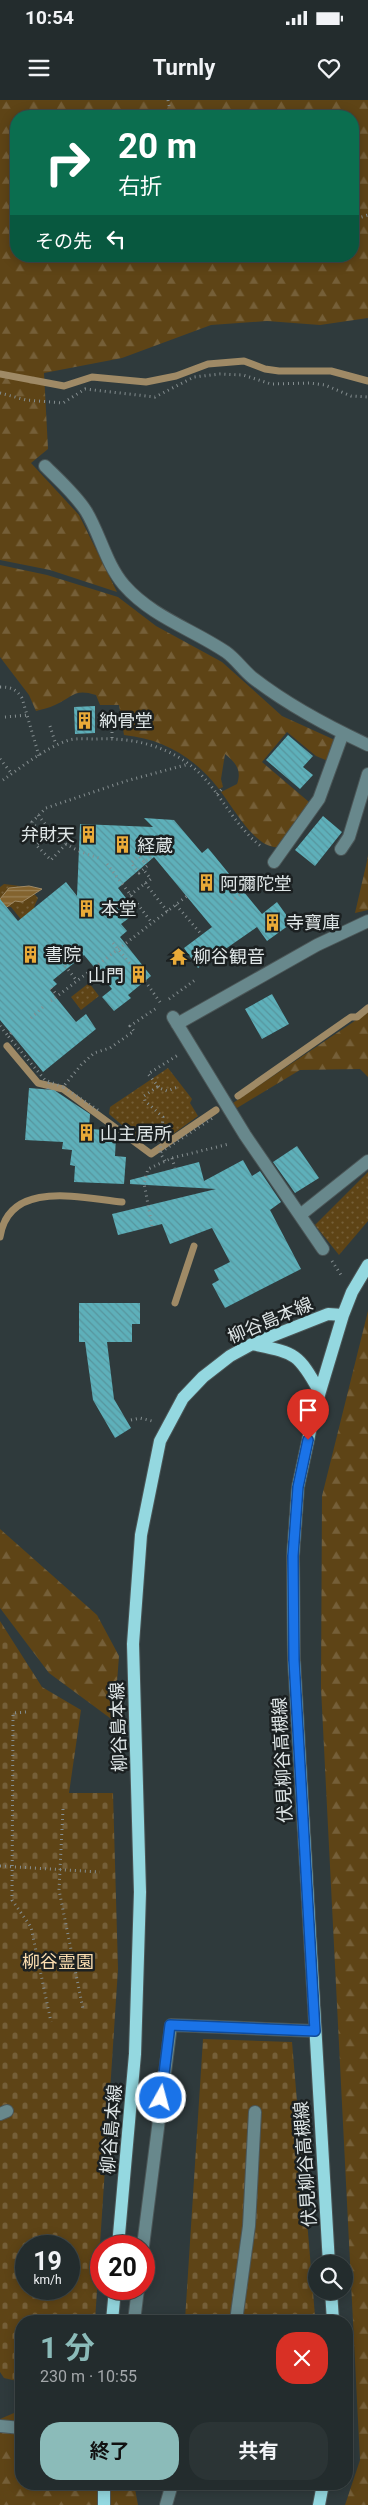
<!DOCTYPE html>
<html lang="ja">
<meta charset="utf-8">
<style>
body{margin:0;font-family:Roboto,"Noto Sans JP",sans-serif;background:#2b3435;color:#f1f3f6;height:100vh;display:flex;flex-direction:column;font-size:19px;white-space:nowrap}
*{box-sizing:border-box;margin:0}
p{font-size:16px;color:#a3a7aa}
.icon{flex:none;width:28px;height:28px;fill:none;stroke:currentColor;stroke-width:2;stroke-linecap:round;stroke-linejoin:round}
.map{position:relative;flex:1;overflow:hidden}
.sheet{position:absolute;left:15px;top:2215px;width:338px;height:175px;display:flex;flex-direction:column;background:#232c2d;border-radius:20px;box-shadow:0 2px 12px #0003,0 0 0 1px #404849}
.sheet>*{flex:none}
.top-card{position:absolute;left:10px;top:10px;width:349px;height:152px;border-radius:20px;box-shadow:0 2px 12px #0003,0 0 0 1px #404849;background:#0b6e4f;color:#fff;overflow:hidden}
.buttons{position:absolute;left:308px;top:2155px;display:grid;gap:10px}
.buttons a{display:grid;place-items:center;width:45px;height:45px;border-radius:50%;background:#232c2d;box-shadow:0 2px 12px #0003,0 0 0 1px #404849;font-size:25px}
.speed{position:absolute;left:15px;top:2135px;display:flex;gap:10px;font-size:25px;font-weight:700;text-align:center}
.speed>*{display:grid;place-content:center;width:65px;height:65px;border-radius:50%;background:#232c2d;box-shadow:0 2px 12px #0003,0 0 0 1px #404849;line-height:1}
.speed small{font-size:12px;font-weight:400}
.speed .limit{border:8px solid #d22;background:#fff;color:#111}
.pin{position:absolute;display:grid;place-items:center;width:42px;height:42px;color:#fff;margin:-51px -21px;border-radius:50% 50% 50% 0;rotate:-45deg;box-shadow:0 0 5px #0007}
.pin .icon{rotate:45deg}
.me{position:absolute;width:55px;margin:-28px;rotate:7deg;stroke-linejoin:round;filter:drop-shadow(0 0 4px #0008)}
.turn{display:flex;align-items:center;gap:18px;height:105px;padding:0 25px;font-size:22px}
.turn .icon{width:65px;height:65px;stroke-width:2.5}
.turn b{display:block;font-size:35px;line-height:42px}
.then{display:flex;align-items:center;height:48px;padding:0 25px;background:#0003;gap:10px;font-size:19px}
.round{display:grid;place-items:center;flex:none;width:52px;height:52px;border-radius:20px;background:#2b3435}
.summary{display:flex;align-items:center;justify-content:space-between;height:85px;padding:0 25px}
h1{font-size:30px;font-weight:700;line-height:38px;color:#8bbbb9}
.primary-button{display:flex;gap:10px;margin-top:auto;padding:10px 25px}
.primary-button a{flex:1;height:58px;border-radius:20px;background:#8bbbb9;color:#111;font-size:20px;font-weight:700;line-height:58px;text-align:center}
.primary-button a+a{background:#2b3435;color:#f1f3f6}
.status{display:flex;justify-content:space-between;align-items:center;height:35px;padding:0 25px;background:#232c2d;direction:ltr}
.status svg{height:14px;fill:currentColor}
header{display:flex;justify-content:space-between;align-items:center;height:65px;padding:0 25px;background:#232c2d;font-size:22px;font-weight:700}
.map>svg:first-child{display:block}
</style>
<div class="status"><b>10:54</b><svg viewBox="0 0 49 12"><path d="M0 12V9h3v3zM5 12V6h3v6zM10 12V3h3v9zM15 12V0h3v12zM26 1h20v11H26zM47 4h2v5h-2z"/></svg></div>
<header><svg class="icon" aria-label="menu" viewBox="0 0 24 24"><path d="M4 6h16M4 12h16M4 18h16"/></svg>Turnly<svg class="icon" aria-label="heart" viewBox="0 0 24 24"><path d="M12 20l-8-8c-3-5 5-10 8-4 3-6 11-1 8 4z"/></svg></header>
<div class="map">
<svg width="368" height="2405" viewBox="0 0 368 2405">
<defs>
<pattern id="forest-firs" width="22" height="20" patternUnits="userSpaceOnUse" patternTransform="scale(1.25)"><rect width="22" height="20" fill="#5e4416"/><path d="M5 1l3.5 6h-7zM16 11l3.5 6h-7z" fill="#755f38"/></pattern>
<pattern id="cemetery-stones" width="16" height="16" patternUnits="userSpaceOnUse" patternTransform="scale(1.25)"><rect width="16" height="16" fill="#5e4416"/><path d="M2 7V4a2 2 0 0 1 4 0v3zM10 15v-3a2 2 0 0 1 4 0v3z" fill="#755f38"/></pattern>
<pattern id="park-dots" width="8" height="8" patternUnits="userSpaceOnUse" patternTransform="scale(1.25)"><rect width="8" height="8" fill="#5e4416"/><path d="M2 2h.1M6 6h.1" fill="none" stroke="#755f38" stroke-width="1.8" stroke-linecap="round"/></pattern>
<pattern id="water-rules" width="6" height="5" patternUnits="userSpaceOnUse" patternTransform="scale(1.25)"><rect width="6" height="5" fill="#83632e"/><path d="M0 2.5h6" fill="none" stroke="#9a8156"/></pattern>
<pattern id="building-back-hatch" width="6" height="6" patternUnits="userSpaceOnUse" patternTransform="scale(1.25)"><rect width="6" height="6" fill="#5eb0ba"/><path d="M-1 5l2 2M0 0l6 6M5-1l2 2" fill="none" stroke="#57959d"/></pattern>
</defs>
<rect width="100%" height="100%" fill="#2f3a3c"/>
<path fill="url(#forest-firs)" fill-rule="evenodd" d="M 0,0 L 368,0 L 368,218 L 320,225 L 267,221 L 211,225 L 122,258 L 44,273 L 48,349 L 31,363 L 79,415 L 117,492 L 50,470 L 0,460 ZM 16,16 L 352,16 L 352,156 L 16,156 Z
M 0,465 L 47,475 L 118,497 L 156,526 L 222,562 L 282,616 L 337,641 L 328,661 L 316,656 L 287,632 L 262,662 L 309,702 L 279,747 C 256,750 233,707 221,692 L 237,684 C 242,670 236,663 225,654 L 221,679 L 223,687 L 219,689 C 195,658 164,639 124,635 L 119,605 L 100,605 L 96,595 C 74,588 73,597 55,605 C 49,608 42,609 36,611 L 29,595 L 0,557 Z
M 368,755 L 368,810 L 355,813 L 367,761 Z
M 368,912 L 368,977 L 360,969 L 300,970 L 237,1008 L 233,1003 Z
M 368,1211 L 368,2405 L 345,2405 L 360,2360 L 321,1588 L 322,1396 Z
M 0,1429 L 97,1515 L 119,1556 L 114,1621 L 49,1573 L 0,1508 Z
M 21,2310 L 21,2384 L 134,2384 L 138,2405 L 0,2405 L 0,2319 Z"/>
<path fill="url(#cemetery-stones)" fill-rule="evenodd" d="M 0,1521 L 42,1587 L 81,1610 L 69,1693 L 113,1693 L 118,1869 L 95,2221 L 21,2221 L 21,2282 L 4,2278 L 0,2272 ZM 26,2146 L 69,2146 L 69,2189 L 26,2189 Z
M 203,1939 L 292,1942 L 315,2216 L 313,2221 L 185,2220 Z"/>
<path fill="url(#park-dots)" d="M 4,784 L 28,787 L 38,798 L 34,807 L 42,816 L 28,828 L 11,807 L 7,807 L 0,812 L 0,787 Z
M 89,883 L 99,896 L 81,910 L 71,897 Z
M 168,968 L 192,999 L 190,1003 L 198,1016 L 162,1042 L 136,1037 L 109,1014 L 110,1007 Z
M 368,1072 L 368,1121 L 339,1155 L 315,1125 Z"/>
<path fill="url(#water-rules)" stroke="#9f8a66" d="M 29,786 L 42,789 L 22,802 L 15,801 L 0,812 L 0,799 L 9,788 Z"/>
<g fill="none" stroke-linecap="round" stroke-linejoin="round">
<path stroke="#9f8a66" stroke-width="7" d="M 0,274 L 64,286 L 92,277 L 146,282 L 176,276 L 208,264 L 244,261 L 265,269 L 279,271 L 331,271 L 368,281
M 7,946 L 38,983 L 63,989 L 151,1054 L 216,1010
M 238,996 L 351,917 L 357,917 L 368,908
M 0,1137 C 9,1079 81,1098 122,1102
M 175,1203 L 194,1146"/>
</g>
<path fill="url(#building-back-hatch)" d="M 95,606 L 95,633 L 75,634 L 74,607 Z
M 288,635 L 313,656 L 303,667 L 313,675 L 300,689 L 266,660 Z
M 323,716 L 342,732 L 315,766 L 295,750 Z
M 144,718 L 174,720 L 202,753 L 208,748 L 262,814 L 277,802 L 292,823 L 267,841 L 257,827 L 198,868 L 184,848 L 212,827 L 154,757 L 118,788 L 137,812 L 121,824 L 127,831 L 120,837 L 151,876 L 128,895 L 131,898 L 114,911 L 102,897 L 112,889 L 84,855 L 53,880 L 57,884 L 50,890 L 76,922 L 86,914 L 96,929 L 43,972 L 0,920 L 0,799 L 18,821 L 66,782 L 77,796 L 80,724 L 153,727 Z
M 272,894 L 289,924 L 262,939 L 245,909 Z
M 29,988 L 54,990 L 90,1014 L 89,1029 L 108,1030 L 108,1036 L 116,1037 L 115,1056 L 126,1057 L 124,1084 L 74,1082 L 75,1066 L 70,1065 L 72,1050 L 62,1049 L 63,1042 L 25,1040 Z
M 297,1046 L 319,1078 L 295,1093 L 273,1062 Z
M 243,1060 L 252,1076 L 260,1071 L 281,1102 L 270,1110 L 301,1169 L 225,1208 L 212,1184 L 219,1180 L 214,1170 L 230,1162 L 212,1128 L 170,1144 L 162,1124 L 118,1135 L 112,1114 L 216,1089 L 130,1084 L 130,1080 L 199,1062 L 204,1081 Z
M 79,1203 L 140,1203 L 140,1224 L 132,1224 L 132,1242 L 107,1242 L 114,1299 L 131,1328 L 115,1338 L 93,1300 L 85,1242 L 79,1242 Z"/>
<g fill="none" stroke-linecap="round" stroke-linejoin="round">
<defs>
<path id="minor" d="M 45,366 C 59,380 75,394 86,411 C 100,434 106,464 124,485 C 152,517 192,529 226,552 C 236,559 243,570 253,578 C 289,606 327,626 368,645
M 341,749 L 349,737 L 368,674
M 274,762 L 319,699 L 343,633
M 173,917 L 245,1035 L 323,1149
M 177,924 L 317,845 L 368,821
M 304,1112 L 368,1061
M 0,2014 L 7,2011
M 143,2146 L 171,1925 L 315,1931
M 134,2221 L 138,2189
M 236,2221 L 249,2126 L 255,2012
M 0,2326 L 21,2328
M 166,2405 L 172,2384"/>
<path id="major" d="M 252,1244 C 294,1253 298,1252 319,1291
M 118,2146 L 135,1954 L 140,1792 L 133,1544 L 141,1435 L 160,1341 L 183,1298 L 203,1277 L 230,1256 L 252,1244 L 328,1214 L 343,1215
M 329,2164 L 294,1560 L 293,1456 L 298,1387 L 315,1308 L 343,1215 L 352,1192 L 368,1165
M 331,2191 L 333,2221
M 112,2221 L 115,2189
M 104,2405 L 104,2384
M 319,2405 L 323,2384"/>
</defs>
<use href="#minor" stroke="#4b5657" stroke-width="14"/>
<use href="#major" stroke="#4b5657" stroke-width="14"/>
<path stroke="#858e90" stroke-width="3" stroke-dasharray="1 4" stroke-linecap="butt" d="M 168,0 L 171,16
M 352,120 L 368,115
M 0,293 L 26,300 L 63,303 L 85,289 L 155,297 L 194,277 L 220,274 L 243,275 L 271,284 L 310,283 L 325,285 L 351,296 L 368,297
M 0,587 C 11,587 16,589 22,598 L 39,656
M 5,617 L 28,615
M 50,626 L 56,645
M 112,627 L 112,638
M 0,659 L 12,674
M 3,680 C 23,666 45,648 69,640 C 77,638 87,639 95,639 C 137,637 178,648 206,680 C 225,702 238,729 262,747
M 217,694 L 222,689
M 38,715 C 60,743 69,749 102,759
M 66,744 L 51,760 L 36,745 L 45,738 L 32,722 L 46,708 L 126,681 L 189,664
M 144,762 L 147,766 L 139,773 L 131,763 L 139,756 L 144,762 L 157,751 L 145,736
M 107,764 L 152,823
M 145,783 L 168,812
M 130,795 L 151,779 L 143,769
M 231,802 L 263,775
M 176,805 L 202,835
M 113,843 L 133,867
M 59,858 L 77,881
M 145,881 L 162,905
M 51,888 L 57,895
M 169,899 L 195,880
M 51,901 L 187,796
M 31,918 L 43,907
M 0,926 L 8,936
M 11,933 L 8,936 L 45,980 L 63,987
M 159,987 L 148,974 L 178,955
M 48,989 L 49,983
M 98,1010 L 63,987 L 81,965 L 94,953 L 110,948 L 134,931 L 130,926 L 158,907
M 161,1052 L 214,1017
M 172,1058 L 175,1068
M 165,1061 L 160,1053 L 163,1017 L 145,1001 L 144,996 L 157,987 L 167,991 L 178,987
M 152,1126 L 144,1083 L 148,1069 L 172,1058 L 229,1044
M 332,1161 L 341,1175
M 131,1320 L 140,1318 L 152,1321
M 26,1612 L 13,1613 L 12,1800 L 31,1827 L 51,1922
M 63,1709 L 59,1790 L 83,1909
M 0,1766 L 100,1772"/>
<use href="#minor" stroke="#68888c" stroke-width="12"/>
<use href="#major" stroke="#94d8e0" stroke-width="12"/>
</g>
<g fill="none" stroke-linecap="round" stroke-linejoin="round">
<defs>
<path id="route" d="M 161,1998 L 170,1925 L 315,1931 L 294,1560 L 293,1456 L 298,1387 L 308,1340"/>
</defs>
<use href="#route" stroke="#114b97" stroke-width="12"/>
<use href="#route" stroke="#1a73e8" stroke-width="9"/>
</g>
<defs>
<symbol id="building-bare" viewBox="-9 -9 18 18"><path d="M-4-6H4V6H1V3H-1V6H-4ZM-2.5-4.3h1.7v1.8h-1.7ZM.8-4.3h1.7v1.8H.8ZM-2.5-1h1.7V.8h-1.7ZM.8-1h1.7V.8H.8Z" fill="#e9aa38" stroke="#1b2021" stroke-width="2.5" paint-order="stroke"/></symbol>
<symbol id="temple-bare" viewBox="-9 -9 18 18"><path d="M0-6L5-2H3V0L6.5 2.5H4V6H1.5V3h-3V6H-4V2.5H-6.5L-3 0V-2H-5Z" fill="#e9aa38" stroke="#1b2021" stroke-width="2.5" paint-order="stroke"/></symbol>
</defs>
<g fill-rule="evenodd">
<use href="#building-bare" x="72" y="608" width="25" height="25"/>
<use href="#building-bare" x="76" y="722" width="25" height="25"/>
<use href="#building-bare" x="110" y="732" width="25" height="25"/>
<use href="#building-bare" x="194" y="770" width="25" height="25"/>
<use href="#building-bare" x="74" y="796" width="25" height="25"/>
<use href="#building-bare" x="260" y="810" width="25" height="25"/>
<use href="#building-bare" x="18" y="842" width="25" height="25"/>
<use href="#temple-bare" x="166" y="844" width="25" height="25"/>
<use href="#building-bare" x="126" y="862" width="25" height="25"/>
<use href="#building-bare" x="74" y="1020" width="25" height="25"/>
</g>
<g text-anchor="middle" dominant-baseline="central" stroke-width="5" stroke-linejoin="round" paint-order="stroke">
<g font-size="18" fill="#dfe6e7" stroke="#1b2021" text-anchor="start">
<text x="99" y="620">納骨堂</text>
<text x="75" y="734" text-anchor="end">弁財天</text>
<text x="137" y="745">経蔵</text>
<text x="220" y="783">阿彌陀堂</text>
<text x="101" y="808">本堂</text>
<text x="286" y="822">寺寶庫</text>
<text x="45" y="854">書院</text>
<text x="193" y="856">柳谷観音</text>
<text x="124" y="875" text-anchor="end">山門</text>
<text x="100" y="1033">山主居所</text>
</g>
<g font-size="18" fill="#dfe6e7" stroke="#1b2021">
<text transform="translate(270 1220) rotate(-23)">柳谷島本線</text>
<text transform="translate(118 1627) rotate(-92)">柳谷島本線</text>
<text transform="translate(282 1660) rotate(-93)">伏見柳谷高槻線</text>
<text transform="translate(111 2029) rotate(-85)">柳谷島本線</text>
<text transform="translate(305 2064) rotate(-94)">伏見柳谷高槻線</text>
</g>
<g font-size="18" fill="#fcdeb1" stroke="#1b2021">
<text x="58" y="1861">柳谷霊園</text>
</g>
</g>
</svg>
<div class="buttons">
<a><svg class="icon" aria-label="search" viewBox="0 0 24 24"><circle cx="10" cy="10" r="6"/><path d="M15 15l6 6"/></svg></a>
</div>
<div class="speed"><div>19<small>km/h</small></div><div class="limit">20</div></div>
<div class="pin" style="left:308px;top:1340px;background:#d93025"><svg class="icon" aria-label="arrive" viewBox="0 0 24 24"><path d="M6 21V4h12l-3 4 3 4H6"/></svg></div>
<svg class="me" style="left:161px;top:1998px" viewBox="-20 -20 40 40"><circle r="17" fill="#1a73e8" stroke="#fff" stroke-width="3"/><path d="M0-11L8 9 0 5-8 9z" fill="#fff"/></svg>
<div class="top-card">
<div class="turn"><svg class="icon" aria-label="right" viewBox="0 0 24 24"><path d="M7 20v-9h11M14 6l5 5-5 5"/></svg><div><b>20 m</b>右折</div></div>
<div class="then">その先<svg class="icon" aria-label="left" viewBox="0 0 24 24"><path d="M17 20v-9H6M10 6l-5 5 5 5"/></svg></div>
</div>
<section class="sheet">
<div class="summary"><div><h1>1 分</h1><p>230 m · 10:55</p></div><a class="round" style="background:#d93025;color:#fff"><svg class="icon" aria-label="close" viewBox="0 0 24 24"><path d="M6 6l12 12M18 6L6 18"/></svg></a></div>
<div class="primary-button"><a>終了</a><a>共有</a></div>
</section>
</div>
